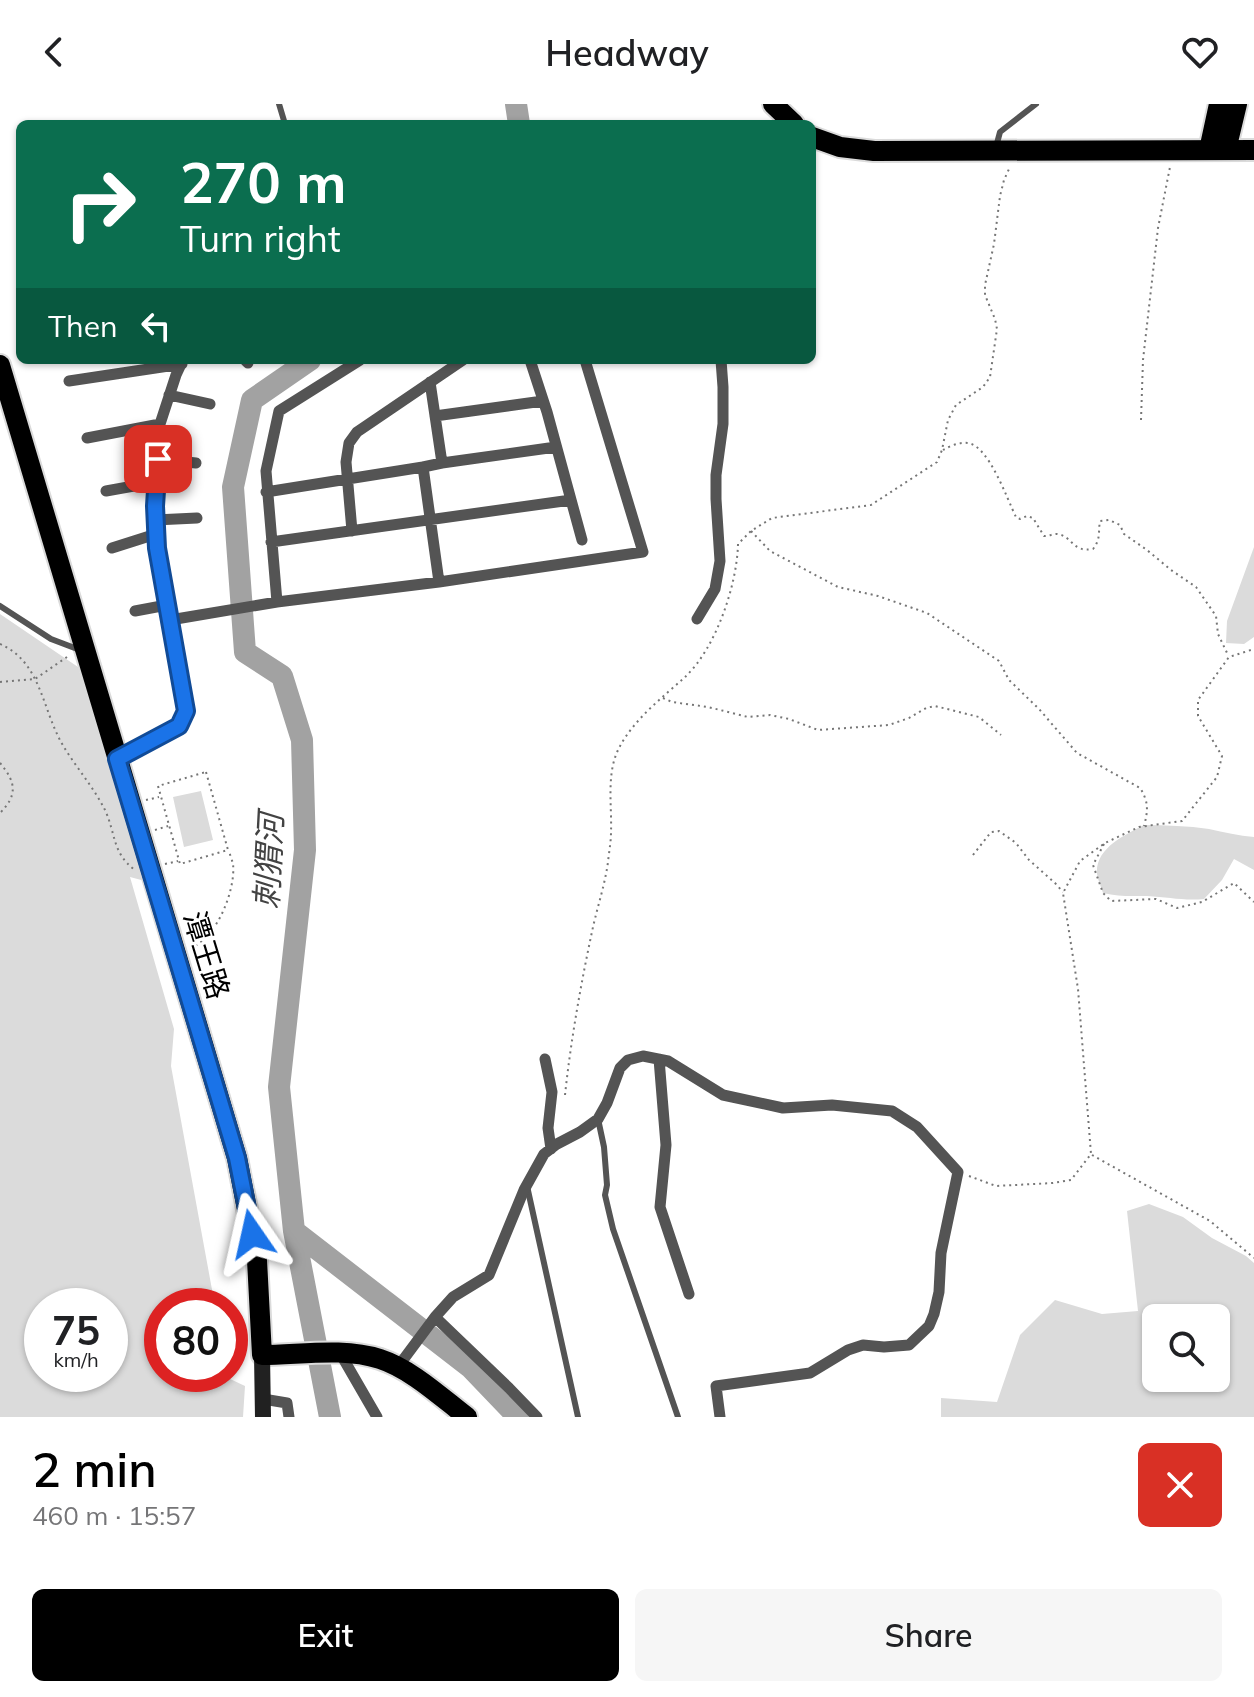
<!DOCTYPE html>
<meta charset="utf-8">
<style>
body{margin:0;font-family:Mulish,"Noto Sans SC",sans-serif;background:#f6f6f6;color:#202124;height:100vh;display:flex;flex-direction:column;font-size:30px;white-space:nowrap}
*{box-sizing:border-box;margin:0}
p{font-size:26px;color:#757577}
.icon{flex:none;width:44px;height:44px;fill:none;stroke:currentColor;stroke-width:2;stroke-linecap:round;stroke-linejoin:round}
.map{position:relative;height:1313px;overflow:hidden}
.drawer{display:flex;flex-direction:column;background:#fff;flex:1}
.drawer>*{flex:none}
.banner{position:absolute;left:16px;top:16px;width:800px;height:244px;border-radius:12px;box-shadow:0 2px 6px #0004;background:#0b6e4f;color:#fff;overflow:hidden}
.fabs{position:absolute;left:1142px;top:1200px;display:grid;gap:16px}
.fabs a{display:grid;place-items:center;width:88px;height:88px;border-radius:12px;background:#fff;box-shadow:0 2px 6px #0004;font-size:40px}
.speed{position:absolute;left:24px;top:1184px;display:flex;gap:16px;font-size:40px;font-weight:700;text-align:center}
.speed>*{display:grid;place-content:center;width:104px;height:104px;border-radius:50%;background:#fff;box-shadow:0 2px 6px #0004;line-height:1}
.speed small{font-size:20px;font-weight:400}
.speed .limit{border:12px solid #d22;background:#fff;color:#111}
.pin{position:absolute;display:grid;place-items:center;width:68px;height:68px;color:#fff;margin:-34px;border-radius:16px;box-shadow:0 4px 12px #0006}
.me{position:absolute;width:88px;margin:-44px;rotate:349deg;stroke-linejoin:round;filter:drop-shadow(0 0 6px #0008)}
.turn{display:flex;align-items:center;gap:28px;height:168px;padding:0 32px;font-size:36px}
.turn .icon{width:104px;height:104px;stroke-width:2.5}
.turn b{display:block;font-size:56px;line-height:68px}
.then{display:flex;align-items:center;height:76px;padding:0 32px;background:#0003;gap:16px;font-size:30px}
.round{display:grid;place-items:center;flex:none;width:84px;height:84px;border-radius:12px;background:#f6f6f6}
.summary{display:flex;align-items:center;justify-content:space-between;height:136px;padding:0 32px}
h1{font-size:48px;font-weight:600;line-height:60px;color:#000}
.action{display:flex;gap:16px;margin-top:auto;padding:16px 32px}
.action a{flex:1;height:92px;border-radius:12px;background:#000;color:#fff;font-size:32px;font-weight:600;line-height:92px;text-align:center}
.action a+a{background:#f6f6f6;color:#202124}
header{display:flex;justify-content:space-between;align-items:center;height:104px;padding:0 32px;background:#fff;font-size:36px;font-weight:600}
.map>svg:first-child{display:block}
</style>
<header><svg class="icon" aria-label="back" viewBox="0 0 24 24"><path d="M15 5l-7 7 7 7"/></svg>Headway<svg class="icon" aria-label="heart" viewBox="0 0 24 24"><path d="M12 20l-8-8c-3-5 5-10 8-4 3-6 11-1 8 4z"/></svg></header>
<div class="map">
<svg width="1254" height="1313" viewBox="0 0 1254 1313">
<rect width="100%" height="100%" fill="#fff"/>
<path fill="#dbdbdb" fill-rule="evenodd" d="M 1254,443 L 1254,533 L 1244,540 L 1226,539 L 1227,517 Z
M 0,510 L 78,563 L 145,777 L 130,773 L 174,925 L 171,962 L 215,1202 L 162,1202 L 162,1270 L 227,1270 L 228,1274 L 245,1282 L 243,1313 L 0,1313 ZM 42,1202 L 110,1202 L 110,1270 L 42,1270 Z
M 201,687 L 213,736 L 184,743 L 173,693 Z
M 1144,721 C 1166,721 1188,722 1209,725 C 1224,728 1239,732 1254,733 L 1254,766 L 1234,755 L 1222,776 L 1204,795 C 1184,797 1168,793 1147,792 C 1132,792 1119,793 1103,789 C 1101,783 1098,776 1097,770 C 1095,744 1125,731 1144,721 Z
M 1149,1100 L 1183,1113 L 1212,1134 L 1246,1152 L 1254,1159 L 1254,1313 L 941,1313 L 941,1294 L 997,1298 L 1020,1231 L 1055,1196 L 1102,1210 L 1138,1207 L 1127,1107 ZM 1216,1214 L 1216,1274 L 1156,1274 L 1156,1214 Z"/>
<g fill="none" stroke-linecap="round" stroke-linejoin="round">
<path stroke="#a2a2a2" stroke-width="22" d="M 516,0 L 519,20
M 310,256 L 252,296 L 233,383 L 245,548 L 282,572 L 302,636 L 305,746 L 279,983 L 294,1127 L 330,1313
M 294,1127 L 470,1263 L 518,1313"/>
<defs>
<path id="highway" d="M 773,0 L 794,20
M 812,33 L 840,43 L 874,47 L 1254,46
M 1209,46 L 1219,0
M 1226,46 L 1237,0
M 0,261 L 237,1054 L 257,1156 L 262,1251 C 300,1251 343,1243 380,1255 C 411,1265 441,1293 467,1313"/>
</defs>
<use href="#highway" stroke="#dbdbdb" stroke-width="24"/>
<path stroke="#767676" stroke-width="2" stroke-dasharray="2 4" stroke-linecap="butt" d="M 1141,316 L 1143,256 L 1158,124 L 1170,63
M 943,346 C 950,342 959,338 968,339 C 989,342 1007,395 1016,413 L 1020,415 L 1027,412 L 1033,414 L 1044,432 C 1049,432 1053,430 1057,430 C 1073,432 1072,449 1093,445 C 1101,435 1098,428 1100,417 L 1109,416 L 1120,421 L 1124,430 L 1147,446 L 1171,466 L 1196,483 L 1216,512 L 1218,530 L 1228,551
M 751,427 L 770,447 L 838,483 L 878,492 L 927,509 L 999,557 L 1009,576 L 1039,605 L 1077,649 L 1140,684 C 1149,698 1148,707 1144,722
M 0,540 C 40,557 42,603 61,638 C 74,661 93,682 105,706 C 116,730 112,749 135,766
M 0,578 L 35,575 L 67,553
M 663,594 L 672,598 L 708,603 L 748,613 L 770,611 L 789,615 L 818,626 L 889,621 L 909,614 L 926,604 L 935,602 L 979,613 L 1001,631
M 0,659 C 16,678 18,691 0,709
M 206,668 L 228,746 L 180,760 L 158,682 Z
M 146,696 L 159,693
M 155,726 L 168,722
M 1104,740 L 1093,761 L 1103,789 L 1111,797 L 1156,795 L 1177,804 L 1202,798 L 1234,779 L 1254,798
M 973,751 L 991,728 L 999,727 L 1016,739 L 1029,756 L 1055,779 L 1063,788
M 165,760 L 178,757
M 190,844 C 216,836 236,786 233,760 C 233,759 229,748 229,747
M 565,991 C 571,935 581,879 593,823 C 598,801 605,780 608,758 C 609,748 611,738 611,728 C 612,701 606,669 619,644 C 634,615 662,594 685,573 C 716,544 737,481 738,440 L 751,427 L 772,414 L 871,401 L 937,358 L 942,346 L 948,316 L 956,301 L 983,283 L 990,273 L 997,225 L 995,215 L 985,191 L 985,181 L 994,140 L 1000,92 L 1004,76 L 1009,65
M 1092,1051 L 1210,1117 L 1254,1154
M 969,1072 L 996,1082 L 1053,1079 L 1071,1076 L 1091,1050 L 1078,885 L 1063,789 L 1080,757 L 1105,739 L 1139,723 L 1182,717 L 1217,673 L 1222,652 L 1198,612 L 1198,596 L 1229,553 L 1254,545"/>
<path stroke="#545454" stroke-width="6" d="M 279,0 L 285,20
M 996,43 L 1000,28 L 1036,0
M 0,502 L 51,535 L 80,546
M 598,1015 L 604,1043 L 607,1081 L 605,1091 L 613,1125 L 678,1313
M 527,1082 L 578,1313"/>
<path stroke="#545454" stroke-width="11" d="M 245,256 L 248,259
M 530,256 L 547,308 L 582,436
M 69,277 L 182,260
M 430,278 L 442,359 L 423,363 L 439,478
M 169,291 L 210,300
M 435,312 L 543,297
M 87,334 L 160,320
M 158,355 L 196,359
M 442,359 L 556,343
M 106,387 L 156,378
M 266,388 L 423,363
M 155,416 L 197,414
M 352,427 L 346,358 L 349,339 L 357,328 L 463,256
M 271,438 L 571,396
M 112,444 L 156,430
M 277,498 L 266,367 L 279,307 L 360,256
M 135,507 L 167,501
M 697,515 L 715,485 L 720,457 L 716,395 L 716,371 L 723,320 L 723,283 L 721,256
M 170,516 L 277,498 L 439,478 L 643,448 L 585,256
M 117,655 L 179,622 L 186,607 L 157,444 L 155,402 L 160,320 L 176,271 L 183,256
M 545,955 L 552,988 L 548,1024 L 551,1045
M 659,955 L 666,1041 L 660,1103 L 689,1190
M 340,1249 L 377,1313
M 397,1264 L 435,1213
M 263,1295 L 287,1299 L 289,1313
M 537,1313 L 509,1284 L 435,1213 L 453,1193 L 489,1171 L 524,1086 L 544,1050 L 557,1040 L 580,1028 L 598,1015 L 607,999 L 620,964 L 628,956 L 643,952 L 668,957 L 723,991 L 783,1004 L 832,1001 L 892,1007 L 917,1023 L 958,1068 L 941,1149 L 939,1188 L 934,1210 L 929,1222 L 909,1241 L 884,1243 L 863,1241 L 848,1246 L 810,1269 L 716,1282 L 720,1313"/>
<path stroke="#212121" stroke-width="16" d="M 262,1251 L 263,1313"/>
<use href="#highway" stroke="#000" stroke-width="20"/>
</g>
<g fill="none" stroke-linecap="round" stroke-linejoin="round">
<defs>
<path id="route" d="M 158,355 L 155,402 L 157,444 L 186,607 L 179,622 L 117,655 L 237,1054 L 252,1130"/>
</defs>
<use href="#route" stroke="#114b97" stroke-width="20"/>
<use href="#route" stroke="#1a73e8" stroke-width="14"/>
</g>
<g text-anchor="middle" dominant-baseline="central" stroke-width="6" stroke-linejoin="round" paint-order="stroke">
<g font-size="30" fill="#000" stroke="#fff">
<text transform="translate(207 851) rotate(73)">潭王路</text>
</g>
<g font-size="32" font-style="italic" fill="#434343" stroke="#fff">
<text transform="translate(268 757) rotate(-87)">刺猬河</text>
</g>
</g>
</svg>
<div class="fabs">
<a><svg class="icon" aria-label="search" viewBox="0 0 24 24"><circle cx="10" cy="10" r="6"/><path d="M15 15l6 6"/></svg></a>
</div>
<div class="speed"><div>75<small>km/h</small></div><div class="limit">80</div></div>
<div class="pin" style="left:158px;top:355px;background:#d93025"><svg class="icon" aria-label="arrive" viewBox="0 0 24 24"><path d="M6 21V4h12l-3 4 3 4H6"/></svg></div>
<svg class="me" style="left:252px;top:1130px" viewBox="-20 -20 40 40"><path d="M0-17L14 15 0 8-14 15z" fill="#1a73e8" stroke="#fff" stroke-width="4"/></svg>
<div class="banner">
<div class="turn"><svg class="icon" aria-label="right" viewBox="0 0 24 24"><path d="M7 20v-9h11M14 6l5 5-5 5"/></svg><div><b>270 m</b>Turn right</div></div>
<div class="then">Then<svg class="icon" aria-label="left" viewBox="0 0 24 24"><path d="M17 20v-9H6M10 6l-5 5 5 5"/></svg></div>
</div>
</div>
<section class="drawer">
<div class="summary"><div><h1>2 min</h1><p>460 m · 15:57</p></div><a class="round" style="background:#d93025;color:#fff"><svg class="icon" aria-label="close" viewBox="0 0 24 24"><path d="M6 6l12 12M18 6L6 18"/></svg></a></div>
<div class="action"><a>Exit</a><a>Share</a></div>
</section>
